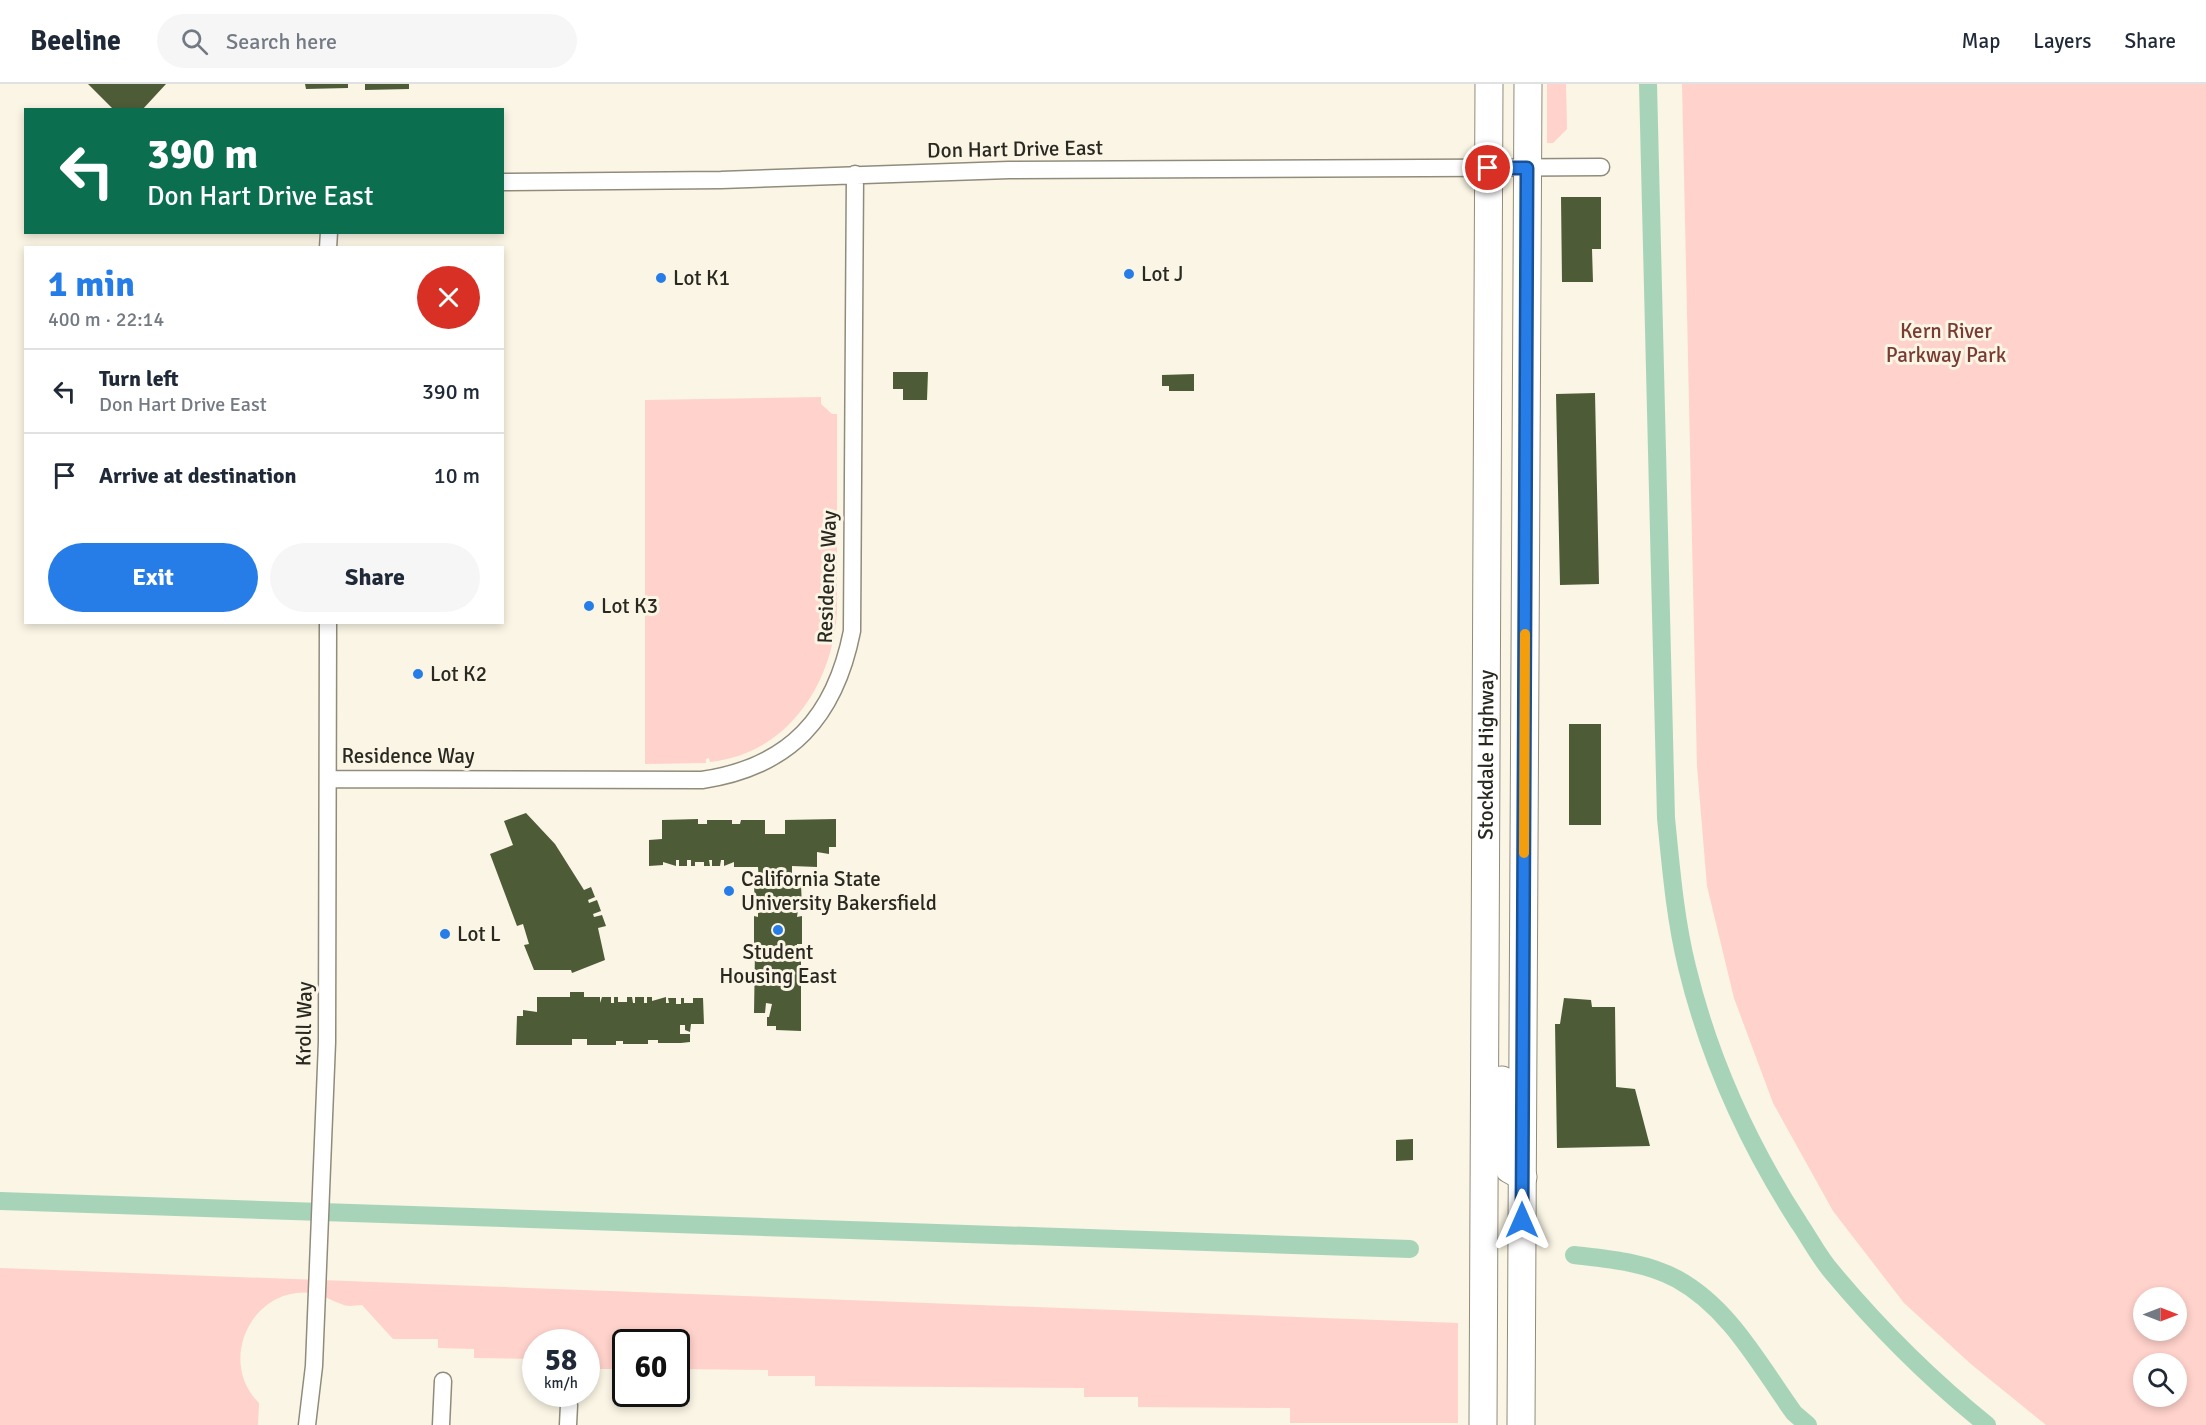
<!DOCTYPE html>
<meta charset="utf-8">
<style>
body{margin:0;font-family:Signika,sans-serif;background:#f6f6f7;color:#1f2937;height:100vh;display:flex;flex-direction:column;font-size:22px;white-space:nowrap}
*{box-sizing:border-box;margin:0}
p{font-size:20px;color:#747a83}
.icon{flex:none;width:33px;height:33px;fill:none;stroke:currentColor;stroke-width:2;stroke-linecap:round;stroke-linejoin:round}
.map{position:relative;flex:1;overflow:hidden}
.sheet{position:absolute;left:24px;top:162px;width:480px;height:378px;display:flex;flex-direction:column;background:#fff;border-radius:0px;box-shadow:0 3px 9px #0003}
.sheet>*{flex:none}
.hud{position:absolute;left:24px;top:24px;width:480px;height:126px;border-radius:0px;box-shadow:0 3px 9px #0003;background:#0b6e4f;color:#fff;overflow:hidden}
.needle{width:39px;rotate:90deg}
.controls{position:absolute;left:2133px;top:1203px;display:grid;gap:12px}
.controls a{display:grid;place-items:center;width:54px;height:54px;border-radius:50%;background:#fff;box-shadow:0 3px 9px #0003;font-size:30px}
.speed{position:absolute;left:522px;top:1245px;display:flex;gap:12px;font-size:30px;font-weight:700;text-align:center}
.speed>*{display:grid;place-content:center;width:78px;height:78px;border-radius:50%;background:#fff;box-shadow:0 3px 9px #0003;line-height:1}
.speed small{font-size:15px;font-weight:400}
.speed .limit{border:3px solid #111;border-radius:9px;background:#fff;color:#111}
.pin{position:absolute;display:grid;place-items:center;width:51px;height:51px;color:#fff;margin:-26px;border:3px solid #fff;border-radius:50%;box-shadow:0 2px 6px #0007}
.me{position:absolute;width:66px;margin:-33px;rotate:0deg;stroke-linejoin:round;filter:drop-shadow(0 0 4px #0008)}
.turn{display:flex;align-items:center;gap:21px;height:126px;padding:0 24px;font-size:27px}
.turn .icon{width:78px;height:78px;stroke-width:2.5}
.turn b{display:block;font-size:42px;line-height:51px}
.round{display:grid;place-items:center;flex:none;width:63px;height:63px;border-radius:32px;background:#f6f6f7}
.head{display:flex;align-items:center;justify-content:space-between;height:102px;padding:0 24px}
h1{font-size:36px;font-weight:700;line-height:45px;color:#277de7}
.button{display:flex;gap:12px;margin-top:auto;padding:12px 24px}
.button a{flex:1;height:69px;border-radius:36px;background:#277de7;color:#fff;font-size:24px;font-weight:700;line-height:69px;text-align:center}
.button a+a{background:#f6f6f7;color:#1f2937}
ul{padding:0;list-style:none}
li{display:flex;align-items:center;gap:18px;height:84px;padding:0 24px;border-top:2px solid #e0e1e3}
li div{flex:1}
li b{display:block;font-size:22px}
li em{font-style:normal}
header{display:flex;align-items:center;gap:36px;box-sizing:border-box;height:84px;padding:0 30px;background:#fff;border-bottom:2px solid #e0e1e3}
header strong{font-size:28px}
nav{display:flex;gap:33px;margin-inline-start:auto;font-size:21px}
.search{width:420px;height:54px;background:#f6f6f7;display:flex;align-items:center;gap:15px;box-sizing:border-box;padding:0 21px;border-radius:33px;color:#747a83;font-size:22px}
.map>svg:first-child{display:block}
</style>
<header>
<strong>Beeline</strong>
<div class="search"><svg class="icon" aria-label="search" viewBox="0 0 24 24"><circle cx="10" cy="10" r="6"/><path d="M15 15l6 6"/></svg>Search here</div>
<nav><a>Map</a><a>Layers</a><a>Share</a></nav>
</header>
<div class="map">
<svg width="2206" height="1341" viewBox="0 0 2206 1341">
<rect width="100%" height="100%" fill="#faf5e4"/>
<path fill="#ffd2cb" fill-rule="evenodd" d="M 1547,0 L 1566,0 L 1567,45 L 1553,59 L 1547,59 Z
M 1682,0 L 2206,0 L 2206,1341 L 2046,1341 L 1972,1281 L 1904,1219 L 1833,1127 L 1773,1019 L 1734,914 L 1707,802 L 1697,682 ZM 2144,1214 L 2176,1214 L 2176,1246 L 2144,1246 ZM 2144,1280 L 2176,1280 L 2176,1312 L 2144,1312 Z
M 821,313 L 821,320 L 832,330 L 837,330 L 837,529 C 832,601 787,670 710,678 L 709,674 L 706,675 L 706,679 L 645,680 L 645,316 Z
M 0,1184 L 1458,1239 L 1458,1339 L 1290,1339 L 1290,1324 L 1138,1323 L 1138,1313 L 1084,1313 L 1084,1304 L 815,1302 L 815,1292 L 768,1292 L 768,1286 L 677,1285 L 676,1258 L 626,1258 L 625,1285 L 587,1285 L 586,1258 L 536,1258 L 535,1275 L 474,1274 L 474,1265 L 438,1264 L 438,1255 L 393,1255 L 362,1221 C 357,1221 348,1223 344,1221 C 327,1215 316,1206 296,1209 C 245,1216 221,1282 259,1319 L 258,1341 L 0,1341 Z"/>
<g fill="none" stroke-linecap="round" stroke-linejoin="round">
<path stroke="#a7d4b9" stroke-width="18" d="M 1648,0 L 1666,734 C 1671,784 1675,834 1687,883 C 1709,974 1748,1060 1799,1139 C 1810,1155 1819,1173 1832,1188 C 1878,1243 1931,1296 1987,1341
M 0,1117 L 1410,1165
M 1574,1171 C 1608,1175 1646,1178 1677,1195 C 1730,1224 1760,1282 1794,1329 L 1808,1341"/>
</g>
<path fill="#4d5c37" d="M 88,0 L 166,0 L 142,26 L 114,26 Z
M 305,0 L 348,0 L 348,4 L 306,5 Z
M 365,0 L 409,0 L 409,5 L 365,6 Z
M 1561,113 L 1601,113 L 1601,165 L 1592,165 L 1593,198 L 1562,198 Z
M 893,288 L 928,288 L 927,316 L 903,316 L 903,305 L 893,305 Z
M 1194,290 L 1194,307 L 1169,307 L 1169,302 L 1162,302 L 1162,291 Z
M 1595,309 L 1599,500 L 1560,501 L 1556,310 Z
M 1569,640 L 1601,640 L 1601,741 L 1569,741 Z
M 526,729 L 555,760 L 584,806 L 591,803 L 595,813 L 588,816 L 589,819 L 597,816 L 601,827 L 593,830 L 594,833 L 602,831 L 606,842 L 598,844 L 605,876 L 572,889 L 571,886 L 534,886 L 524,861 L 529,860 L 523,840 L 517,842 L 490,770 L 513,761 L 504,737 Z
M 698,735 L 698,740 L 707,740 L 707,736 L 732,736 L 732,740 L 740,740 L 741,736 L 765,736 L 765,750 L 785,750 L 785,736 L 836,735 L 836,763 L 829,763 L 829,770 L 817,768 L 817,783 L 792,782 L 792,799 L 801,799 L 802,826 L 798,826 L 797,833 L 802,832 L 802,860 L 797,860 L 797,866 L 801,866 L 801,947 L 776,946 L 776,942 L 767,942 L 767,933 L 769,933 L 772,920 L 766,919 L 765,929 L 754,929 L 755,866 L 759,866 L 758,859 L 754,860 L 754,832 L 758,833 L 758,827 L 755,827 L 754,799 L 759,799 L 758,783 L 734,783 L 734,778 L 724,782 L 724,776 L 721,776 L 720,782 L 712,782 L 712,776 L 709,776 L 710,782 L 704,782 L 704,778 L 695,778 L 695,782 L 691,782 L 691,776 L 687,776 L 687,782 L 679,782 L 679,776 L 676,776 L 676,782 L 663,778 L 663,781 L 649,782 L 649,756 L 662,755 L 662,736 Z
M 570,908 L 584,908 L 584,913 L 600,913 L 600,919 L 602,913 L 611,913 L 611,919 L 614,919 L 614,913 L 618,913 L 618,918 L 627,918 L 627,913 L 632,913 L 633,919 L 635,919 L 635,913 L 644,913 L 644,919 L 647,919 L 647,913 L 652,913 L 652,917 L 666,913 L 666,919 L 669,919 L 668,914 L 676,914 L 676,920 L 681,920 L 681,914 L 684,914 L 684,919 L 693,919 L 693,914 L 703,914 L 704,940 L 691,940 L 690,948 L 685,946 L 685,941 L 680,941 L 680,950 L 690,950 L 690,958 L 681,959 L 658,959 L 658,956 L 648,956 L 648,960 L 623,960 L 623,957 L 616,957 L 616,961 L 587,961 L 587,955 L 572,955 L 572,961 L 516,961 L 517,932 L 523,932 L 523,926 L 537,928 L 537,913 L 570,913 Z
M 1564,914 L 1591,916 L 1592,923 L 1615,923 L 1616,1003 L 1635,1005 L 1650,1062 L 1557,1064 L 1555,940 L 1560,940 Z
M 1413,1055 L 1413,1076 L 1396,1077 L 1396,1056 Z"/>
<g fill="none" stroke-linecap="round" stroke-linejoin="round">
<defs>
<path id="minor" d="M 502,98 L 721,96 L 1009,86 L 1601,83
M 328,164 L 329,148
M 328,695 L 702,696 C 790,683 835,633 852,547 L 855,90
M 307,1341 L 314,1282 L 327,958 L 328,538
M 441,1341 L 443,1297
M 568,1341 L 569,1321"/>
<g id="primary">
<path d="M 1502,996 L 1505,1074 L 1509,1085 L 1523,1093"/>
<path id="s1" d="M 1483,1341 L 1489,0"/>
<path d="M 1521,1341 L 1528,0"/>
</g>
</defs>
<use href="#minor" stroke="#908c7c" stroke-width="19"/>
<use href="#primary" stroke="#908c7c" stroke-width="29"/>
<use href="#minor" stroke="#fff" stroke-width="16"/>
<use href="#primary" stroke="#fff" stroke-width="27"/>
</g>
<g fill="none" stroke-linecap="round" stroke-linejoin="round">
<defs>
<path id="route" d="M 1488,84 L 1527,84 L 1522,1136"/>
</defs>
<use href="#route" stroke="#195196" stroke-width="15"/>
<use href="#route" stroke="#277de7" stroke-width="10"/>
<path stroke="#f59e0b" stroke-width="10" d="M 1524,769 L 1525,550"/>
</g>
<g fill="#277de7" stroke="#faf5e4" stroke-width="2">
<circle cx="1129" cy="190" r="6"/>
<circle cx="661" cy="194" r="6"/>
<circle cx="589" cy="522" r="6"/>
<circle cx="418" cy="590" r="6"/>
<circle cx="729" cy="807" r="6"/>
<circle cx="778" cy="846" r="6"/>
<circle cx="445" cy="850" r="6"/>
</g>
<g text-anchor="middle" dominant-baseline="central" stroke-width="6" stroke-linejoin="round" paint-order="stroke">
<g font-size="21" fill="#292821" stroke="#faf5e4">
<text transform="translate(1015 65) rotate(-1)">Don Hart Drive East</text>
<text transform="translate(827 493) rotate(-88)">Residence Way</text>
<text stroke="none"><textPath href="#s1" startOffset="670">Stockdale Highway</textPath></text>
<text x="408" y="672">Residence Way</text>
<text transform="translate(304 940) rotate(-89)">Kroll Way</text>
</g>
<g font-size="21" fill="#292821" stroke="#faf5e4" text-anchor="start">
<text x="1141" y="190">Lot J</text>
<text x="673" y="194">Lot K1</text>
<text x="601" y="522">Lot K3</text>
<text x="430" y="590">Lot K2</text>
<text x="741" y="795">California State<tspan x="741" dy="24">University Bakersfield</tspan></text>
<text x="457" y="850">Lot L</text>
<text x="778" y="868" text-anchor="middle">Student<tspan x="778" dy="24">Housing East</tspan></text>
</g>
<g font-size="21" fill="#7a3b33" stroke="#faf5e4">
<text x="1946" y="247">Kern River<tspan x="1946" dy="24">Parkway Park</tspan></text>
</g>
</g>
</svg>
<div class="controls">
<a><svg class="needle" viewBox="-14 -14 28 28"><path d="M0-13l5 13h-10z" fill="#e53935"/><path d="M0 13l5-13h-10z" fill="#747a83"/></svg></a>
<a><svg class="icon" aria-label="search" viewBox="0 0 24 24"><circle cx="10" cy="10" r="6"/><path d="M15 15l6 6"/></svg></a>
</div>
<div class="speed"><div>58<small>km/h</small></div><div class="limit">60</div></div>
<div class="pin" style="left:1488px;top:84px;background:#d93025"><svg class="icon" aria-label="arrive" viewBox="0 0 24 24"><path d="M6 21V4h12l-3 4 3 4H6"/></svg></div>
<svg class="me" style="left:1522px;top:1136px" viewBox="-20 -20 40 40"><path d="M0-17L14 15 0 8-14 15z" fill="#277de7" stroke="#fff" stroke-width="4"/></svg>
<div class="hud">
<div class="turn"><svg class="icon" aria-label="left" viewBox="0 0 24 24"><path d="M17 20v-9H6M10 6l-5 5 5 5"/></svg><div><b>390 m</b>Don Hart Drive East</div></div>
</div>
<section class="sheet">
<div class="head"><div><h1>1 min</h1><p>400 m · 22:14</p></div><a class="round" style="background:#d93025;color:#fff"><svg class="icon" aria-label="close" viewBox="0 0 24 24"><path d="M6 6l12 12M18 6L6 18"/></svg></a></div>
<ul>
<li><svg class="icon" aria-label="left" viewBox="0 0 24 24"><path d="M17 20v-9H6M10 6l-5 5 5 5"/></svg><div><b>Turn left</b><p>Don Hart Drive East</p></div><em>390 m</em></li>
<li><svg class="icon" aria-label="arrive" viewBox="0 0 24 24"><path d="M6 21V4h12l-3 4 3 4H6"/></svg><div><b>Arrive at destination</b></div><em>10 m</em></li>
</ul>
<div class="button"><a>Exit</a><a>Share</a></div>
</section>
</div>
